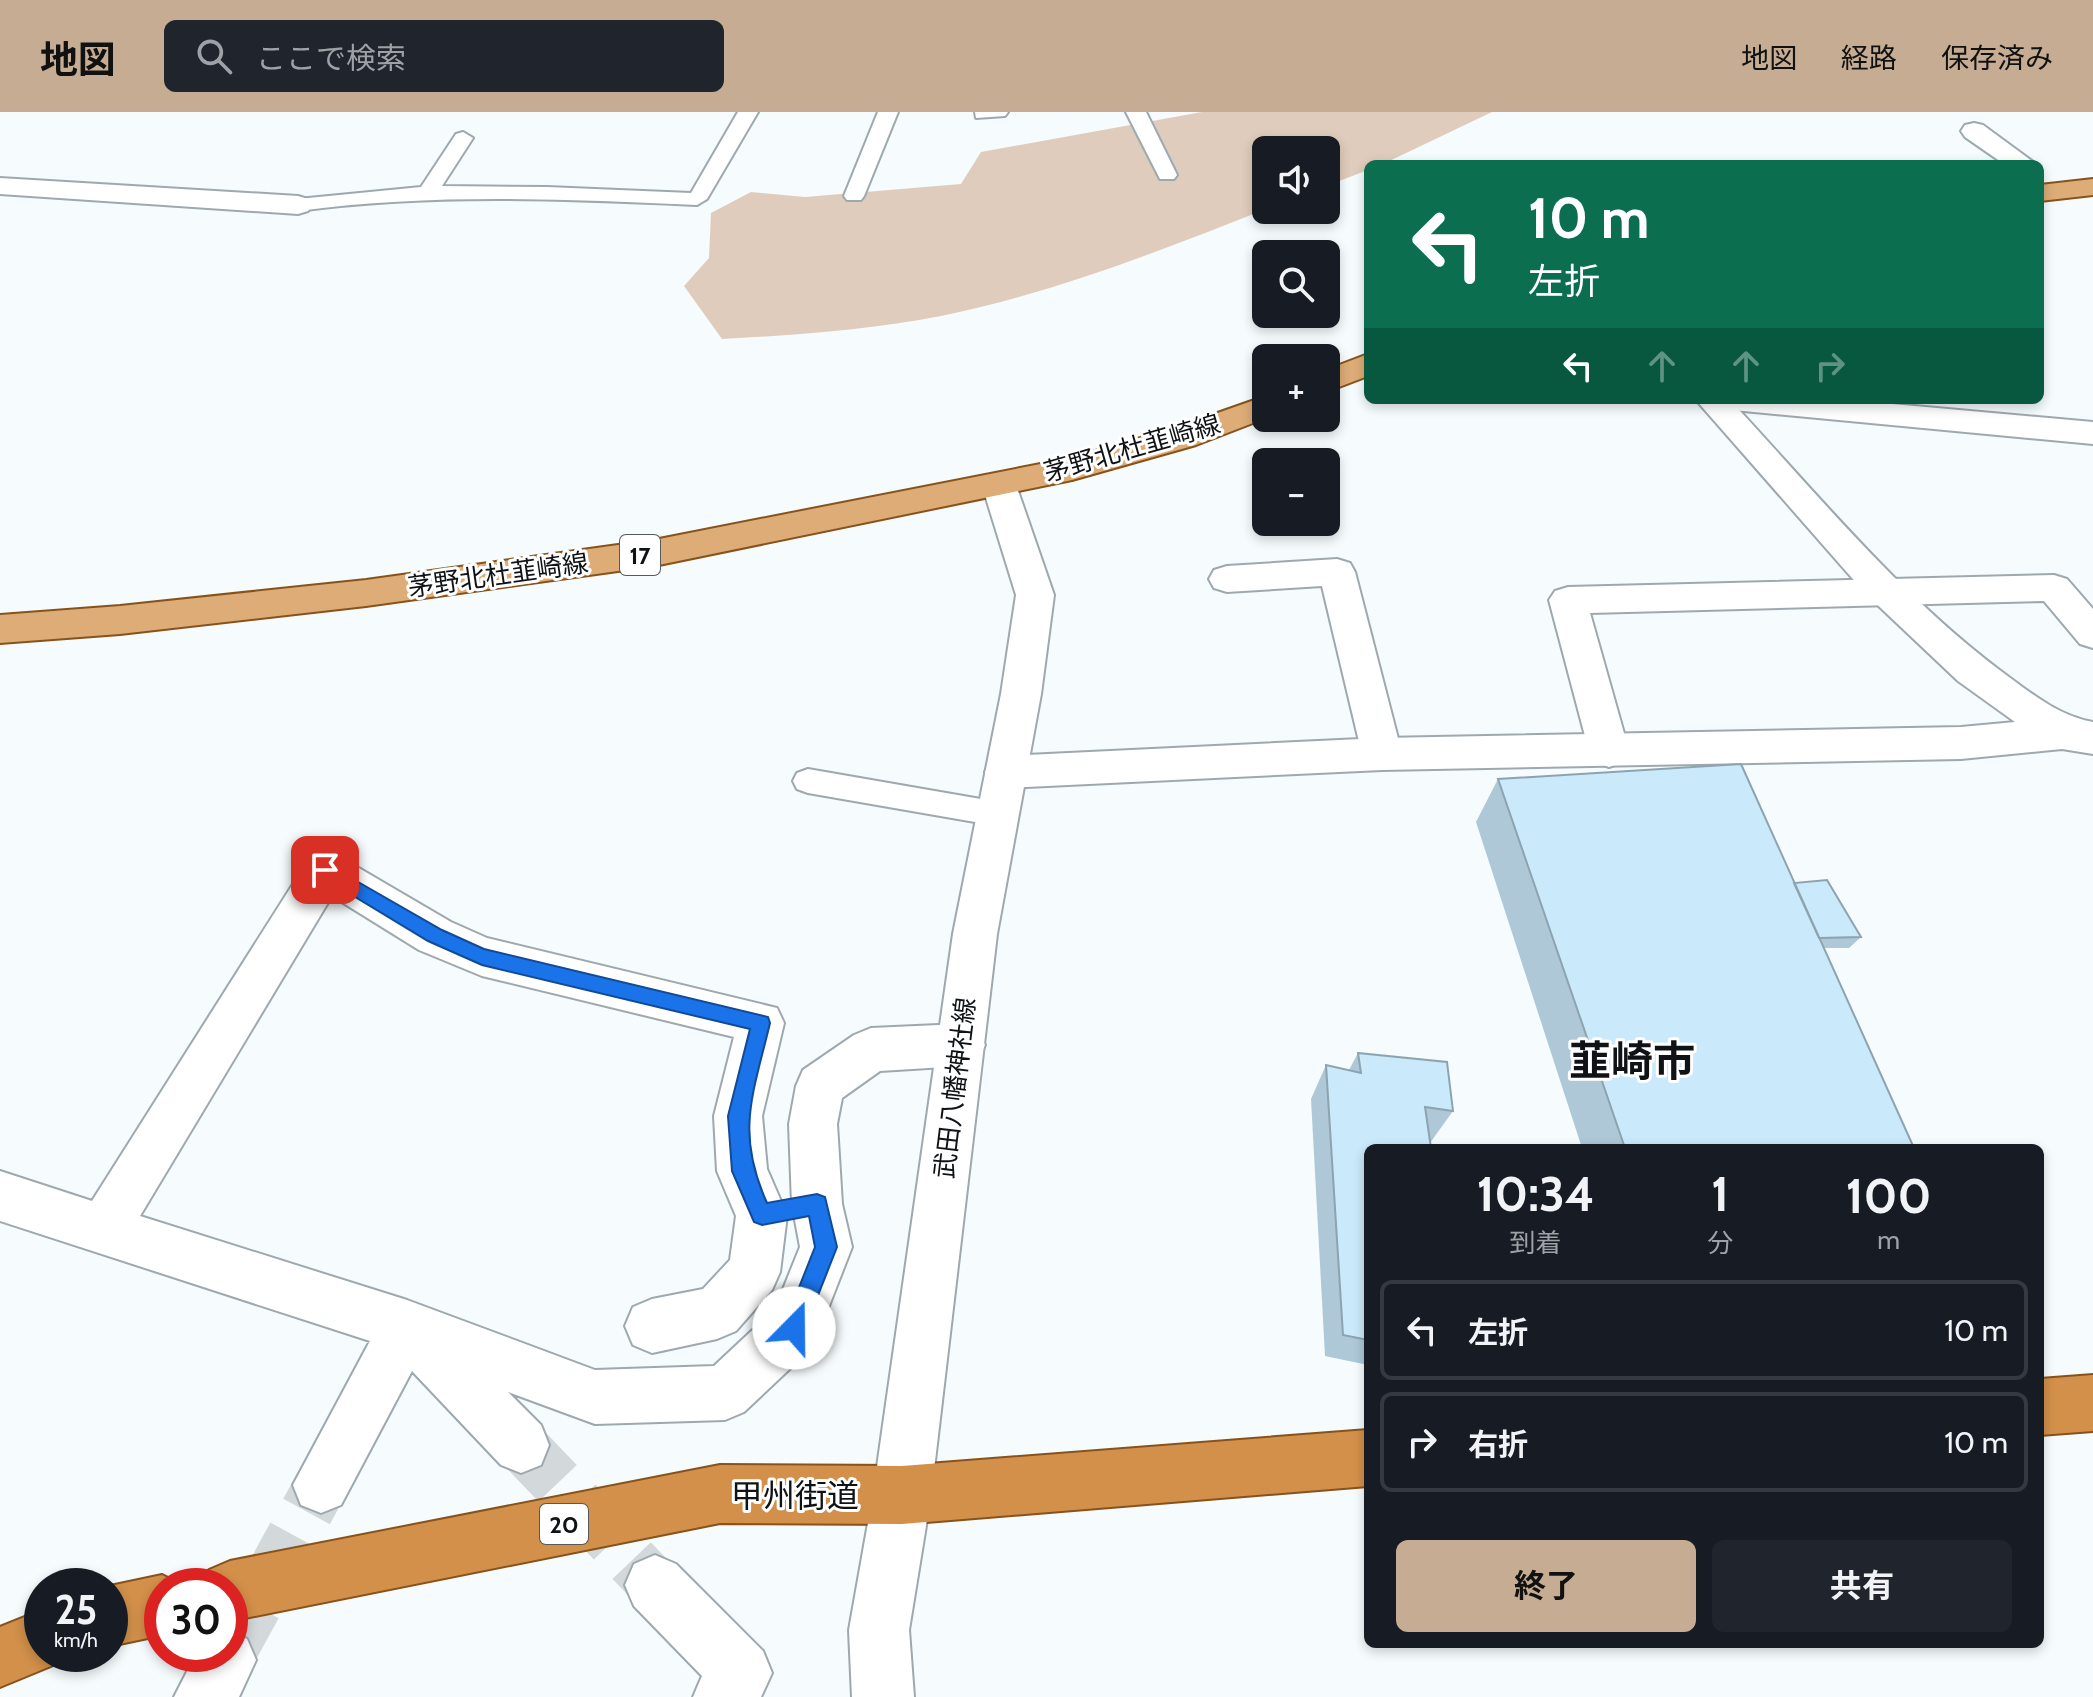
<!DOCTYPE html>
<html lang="ja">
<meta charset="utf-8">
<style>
body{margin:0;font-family:Cabin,"Noto Sans JP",sans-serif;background:#20242c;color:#f1f3f6;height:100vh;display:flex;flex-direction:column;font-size:30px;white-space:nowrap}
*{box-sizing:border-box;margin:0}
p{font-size:26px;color:#9ea1a6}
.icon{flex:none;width:44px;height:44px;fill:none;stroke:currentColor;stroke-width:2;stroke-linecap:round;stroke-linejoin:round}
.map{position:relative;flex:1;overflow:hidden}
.drawer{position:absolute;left:1364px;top:1032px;width:680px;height:504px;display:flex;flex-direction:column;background:#171b24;border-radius:12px;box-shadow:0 4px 12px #0003}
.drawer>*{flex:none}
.banner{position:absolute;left:1364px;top:48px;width:680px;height:244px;border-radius:12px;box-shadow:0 4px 12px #0003;background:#0b6e4f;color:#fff;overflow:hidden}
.tools{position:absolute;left:1252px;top:24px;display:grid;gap:16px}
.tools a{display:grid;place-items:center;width:88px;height:88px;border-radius:12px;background:#171b24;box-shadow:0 4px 12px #0003;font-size:40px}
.speed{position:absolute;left:24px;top:1456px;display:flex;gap:16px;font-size:40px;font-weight:700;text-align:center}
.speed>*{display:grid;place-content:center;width:104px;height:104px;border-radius:50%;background:#171b24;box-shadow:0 4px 12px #0003;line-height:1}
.speed small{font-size:20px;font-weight:400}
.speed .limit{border:12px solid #d22;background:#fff;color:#111}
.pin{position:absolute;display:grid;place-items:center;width:68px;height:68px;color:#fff;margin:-34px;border-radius:16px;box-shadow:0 4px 12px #0006}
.me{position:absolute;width:88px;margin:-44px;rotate:22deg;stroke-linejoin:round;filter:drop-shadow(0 0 6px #0008)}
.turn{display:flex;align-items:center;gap:28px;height:168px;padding:0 32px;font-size:36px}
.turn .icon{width:104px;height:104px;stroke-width:2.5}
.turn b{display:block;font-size:56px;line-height:68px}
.lanes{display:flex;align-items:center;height:76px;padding:0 32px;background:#0003;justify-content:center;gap:40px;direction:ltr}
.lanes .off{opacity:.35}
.eta{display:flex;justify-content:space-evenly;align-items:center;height:136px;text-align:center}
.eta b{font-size:48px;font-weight:700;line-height:56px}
.cta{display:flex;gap:16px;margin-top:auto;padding:16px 32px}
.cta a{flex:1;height:92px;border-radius:12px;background:#c6ac92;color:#111;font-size:32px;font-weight:700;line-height:92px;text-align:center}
.cta a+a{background:#20242c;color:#f1f3f6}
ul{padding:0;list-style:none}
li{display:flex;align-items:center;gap:24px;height:100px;margin:0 16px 12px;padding:0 16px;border:4px solid #363941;border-radius:12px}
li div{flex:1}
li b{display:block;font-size:30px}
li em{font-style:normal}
header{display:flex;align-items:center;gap:48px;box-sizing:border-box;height:112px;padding:0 40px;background:#c6ac92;color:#111}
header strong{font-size:38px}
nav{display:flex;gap:44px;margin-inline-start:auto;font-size:28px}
.search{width:560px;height:72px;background:#20242c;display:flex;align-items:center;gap:20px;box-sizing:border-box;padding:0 28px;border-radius:12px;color:#9ea1a6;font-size:30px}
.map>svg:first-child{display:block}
</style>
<header>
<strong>地図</strong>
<div class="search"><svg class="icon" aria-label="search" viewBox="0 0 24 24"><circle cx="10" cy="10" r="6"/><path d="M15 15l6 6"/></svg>ここで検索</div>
<nav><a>地図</a><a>経路</a><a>保存済み</a></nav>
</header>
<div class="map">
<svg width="2093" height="1585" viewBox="0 0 2093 1585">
<rect width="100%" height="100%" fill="#f6fbfd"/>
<path fill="#e0ccbc" d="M 1202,0 L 1492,0 L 1383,52 L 1368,52 L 1368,58 L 1326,74 L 1326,38 L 1266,38 L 1266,97 C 1160,139 1053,181 941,204 C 869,218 795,223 722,227 L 684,174 L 709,146 L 711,101 L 751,80 L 805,85 L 961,72 L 981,40 Z"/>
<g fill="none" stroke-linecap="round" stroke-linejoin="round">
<path stroke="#d3d8da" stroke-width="53" stroke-dasharray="53 27" stroke-linecap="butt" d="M 521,1333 L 655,1473
M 230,1540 L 321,1373"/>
<defs>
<path id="service" d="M 738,0 L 758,0 L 707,87 L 697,93 C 563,87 431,81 298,99 L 288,93 L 298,87 L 421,75 L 456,22 L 463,20 L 473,26 L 442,74 L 547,75 L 691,81 Z
M 878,0 L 898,0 L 864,84 L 861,88 L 847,88 L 844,84 Z
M 975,0 L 1008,0 L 1005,4 L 976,6 Z
M 1126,0 L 1146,0 L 1177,63 L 1174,67 L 1160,67 Z
M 808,657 L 998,690 L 1009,693 L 1013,702 L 1009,711 L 998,714 L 808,681 L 797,677 L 793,669 L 797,661 Z"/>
<path id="minor" d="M 1974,11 L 1983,13 L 2036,52 L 2004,52 L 1965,25 L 1961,19 L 1965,13 Z
M 0,66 L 298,84 L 308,87 L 312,93 L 308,99 L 298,102 L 0,82 Z
M 1717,288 L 1848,288 L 2093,310 L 2093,332 L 1733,298 L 1721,295 Z
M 1337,447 L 1350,451 L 1355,460 L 1402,642 L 1396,653 L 1382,658 L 1368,653 L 1362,642 L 1322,474 L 1227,480 L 1214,476 L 1209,467 L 1214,458 L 1227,454 Z
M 2054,463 L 2067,467 L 2093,497 L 2093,536 L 2080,532 L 2044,489 L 1590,501 L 1629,639 L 1623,650 L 1609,655 L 1595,650 L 1589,639 L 1549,488 L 1555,479 L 1568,475 Z
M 325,740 L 340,745 L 451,810 L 487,826 L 777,896 L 784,911 L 762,1004 L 767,1057 L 787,1103 L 780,1160 L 772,1178 L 736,1219 L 717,1227 L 652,1241 L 633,1233 L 625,1214 L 633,1195 L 652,1187 L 703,1177 L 730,1148 L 736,1104 L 717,1059 L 714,1004 L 734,925 L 482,864 L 419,838 L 332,784 L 140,1104 L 407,1188 L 595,1258 L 714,1254 L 775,1197 L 800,1135 L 792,1092 L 789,1012 L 796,974 L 803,958 L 854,923 L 871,916 L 961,912 L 978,918 L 985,933 L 978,948 L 961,954 L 880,959 L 842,986 L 837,1012 L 842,1092 L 852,1135 L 813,1235 L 744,1300 L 725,1308 L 595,1312 L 508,1280 L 541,1313 L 549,1333 L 541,1353 L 521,1361 L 501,1353 L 412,1259 L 341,1393 L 321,1401 L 301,1393 L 293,1373 L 370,1229 L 0,1109 L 0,1059 L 92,1089 L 310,745 Z
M 655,1443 L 676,1452 L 763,1539 L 772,1561 L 761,1585 L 693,1585 L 702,1564 L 634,1494 L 625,1473 L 634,1452 Z
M 230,1519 L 247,1527 L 256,1548 L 239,1585 L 174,1585 L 196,1542 L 230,1542 Z"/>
<path id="tertiary" d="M 1696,288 L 1730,288 C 1820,385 1905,490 2013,568 C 2037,586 2063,605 2093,610 L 2093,642 L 2062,637 L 1961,647 L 1382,658 L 1006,676 L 991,671 L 985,660 L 991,649 L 1006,644 L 1382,626 L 1961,615 L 2015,610 L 1958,569 L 1866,482 Z"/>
<path id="secondary" d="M 999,361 L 1011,365 L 1016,373 L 1054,483 L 1041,582 L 997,822 L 931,1383 L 909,1518 L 914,1585 L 852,1585 L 849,1518 L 873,1383 L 953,822 L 1001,582 L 1016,483 L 982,373 L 987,365 Z"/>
<path id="primary" d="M 2093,67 L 2093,83 L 2040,89 L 2040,73 Z
M 1368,242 L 1368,264 L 1326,280 L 1326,258 Z
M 1266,284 L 1266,306 L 1196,333 L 1072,368 L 654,454 L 366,494 L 120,522 L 0,531 L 0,503 L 120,494 L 366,468 L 654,428 L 1071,346 L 1172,317 Z"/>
<path id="trunk" d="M 2093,1263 L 2093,1319 L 2040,1323 L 2040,1267 Z
M 1368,1318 L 1368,1374 L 902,1412 L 720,1411 L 230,1509 L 230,1474 L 202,1474 L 209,1458 L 230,1449 L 720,1353 L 902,1354 Z
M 162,1463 L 184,1474 L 162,1474 L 162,1523 L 110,1534 L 110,1474 Z
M 42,1498 L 42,1542 L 66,1542 L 63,1549 L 0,1575 L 0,1515 Z"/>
</defs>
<use href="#service" stroke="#9da9af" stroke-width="4"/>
<use href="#minor" stroke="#9da9af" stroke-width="4"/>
<use href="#tertiary" stroke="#9da9af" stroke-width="4"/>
<use href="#secondary" stroke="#9da9af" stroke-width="4"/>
<use href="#primary" stroke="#87531b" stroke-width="4"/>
<use href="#trunk" stroke="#87531b" stroke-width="4"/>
<use href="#service" fill="#fff" fill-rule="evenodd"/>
<use href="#minor" fill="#fff" fill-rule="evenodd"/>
<use href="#tertiary" fill="#fff" fill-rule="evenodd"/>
<use href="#secondary" fill="#fff" fill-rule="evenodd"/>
<use href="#primary" fill="#ddac77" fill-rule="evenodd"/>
<use href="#trunk" fill="#d2904a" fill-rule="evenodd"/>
</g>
<path fill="#aec8d7" d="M 1498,667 L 1794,771 L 1861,825 L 1849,836 L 1824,836 L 1914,1036 L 1582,1036 L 1476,710 Z
M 1358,941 L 1453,999 L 1430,1031 L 1368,1036 L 1368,1253 L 1325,1244 L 1311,987 L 1326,953 L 1349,958 Z"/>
<path fill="#cae9fa" stroke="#8da3af" stroke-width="2" d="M 1741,652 L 1914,1036 L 1625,1036 L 1498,667 Z
M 1827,768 L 1861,825 L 1819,826 L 1794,771 Z
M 1358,941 L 1447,950 L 1453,999 L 1425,995 L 1431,1036 L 1368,1036 L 1368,1228 L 1343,1223 L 1326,953 L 1361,961 Z"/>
<path fill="#1a73e8" stroke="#114b97" stroke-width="2" d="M 325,751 L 442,818 L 484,837 L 768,905 L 770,911 C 753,983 735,1020 767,1091 L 817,1082 L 825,1085 L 837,1135 L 802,1224 L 794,1227 L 786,1224 L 783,1216 L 815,1135 L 809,1104 L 762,1113 L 754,1110 L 732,1059 L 728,1004 L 750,917 L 482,853 L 428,829 L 319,763 L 316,758 Z"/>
<g text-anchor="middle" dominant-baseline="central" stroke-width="6" stroke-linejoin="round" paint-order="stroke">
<g fill="#fff" stroke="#575a5c" stroke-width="2">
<rect x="620" y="423" width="40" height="40" rx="6"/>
<rect x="540" y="1392" width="48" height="40" rx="6"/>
</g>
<g font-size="24" font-weight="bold" fill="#0f1316">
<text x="640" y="443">17</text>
<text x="564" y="1412">20</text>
</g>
<g font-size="26" fill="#0f1316" stroke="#fff">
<text transform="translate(1132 336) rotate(-16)">茅野北杜韮崎線</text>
<text transform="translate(498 463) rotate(-8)">茅野北杜韮崎線</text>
<text transform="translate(955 976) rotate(-83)">武田八幡神社線</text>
</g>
<g font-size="32" fill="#0f1316" stroke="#fff">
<text x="795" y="1383">甲州街道</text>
</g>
<g font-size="42" font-weight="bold" fill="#0f1316" stroke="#fff">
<text x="1632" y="949">韮崎市</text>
</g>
</g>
</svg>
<div class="tools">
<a><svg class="icon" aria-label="sound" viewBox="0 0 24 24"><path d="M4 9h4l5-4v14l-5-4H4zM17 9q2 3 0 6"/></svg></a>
<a><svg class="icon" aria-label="search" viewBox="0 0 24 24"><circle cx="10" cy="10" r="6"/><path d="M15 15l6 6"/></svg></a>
<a>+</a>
<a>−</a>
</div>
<div class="speed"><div>25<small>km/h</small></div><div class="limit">30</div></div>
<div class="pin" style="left:325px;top:758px;background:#d93025"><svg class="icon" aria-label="arrive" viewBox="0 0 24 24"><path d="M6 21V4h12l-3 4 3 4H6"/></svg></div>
<svg class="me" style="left:794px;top:1216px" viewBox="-20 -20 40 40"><circle r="19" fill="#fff"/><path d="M0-13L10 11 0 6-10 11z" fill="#1a73e8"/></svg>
<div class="banner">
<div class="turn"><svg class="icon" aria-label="left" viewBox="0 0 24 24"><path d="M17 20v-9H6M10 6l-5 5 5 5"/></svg><div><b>10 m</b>左折</div></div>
<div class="lanes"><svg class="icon" aria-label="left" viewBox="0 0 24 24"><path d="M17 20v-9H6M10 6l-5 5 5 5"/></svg><svg class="icon off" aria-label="ahead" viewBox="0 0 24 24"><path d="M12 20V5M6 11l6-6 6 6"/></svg><svg class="icon off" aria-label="ahead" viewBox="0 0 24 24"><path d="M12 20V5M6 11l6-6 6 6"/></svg><svg class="icon off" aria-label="right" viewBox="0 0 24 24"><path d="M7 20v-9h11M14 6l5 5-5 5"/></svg></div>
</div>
<section class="drawer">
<div class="eta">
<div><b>10:34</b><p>到着</p></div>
<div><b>1</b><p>分</p></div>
<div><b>100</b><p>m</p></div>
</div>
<ul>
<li><svg class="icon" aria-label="left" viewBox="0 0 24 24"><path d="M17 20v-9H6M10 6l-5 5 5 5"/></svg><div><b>左折</b></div><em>10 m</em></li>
<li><svg class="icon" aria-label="right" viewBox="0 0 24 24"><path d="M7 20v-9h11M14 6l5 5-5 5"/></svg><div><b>右折</b></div><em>10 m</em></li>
</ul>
<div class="cta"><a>終了</a><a>共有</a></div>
</section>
</div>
